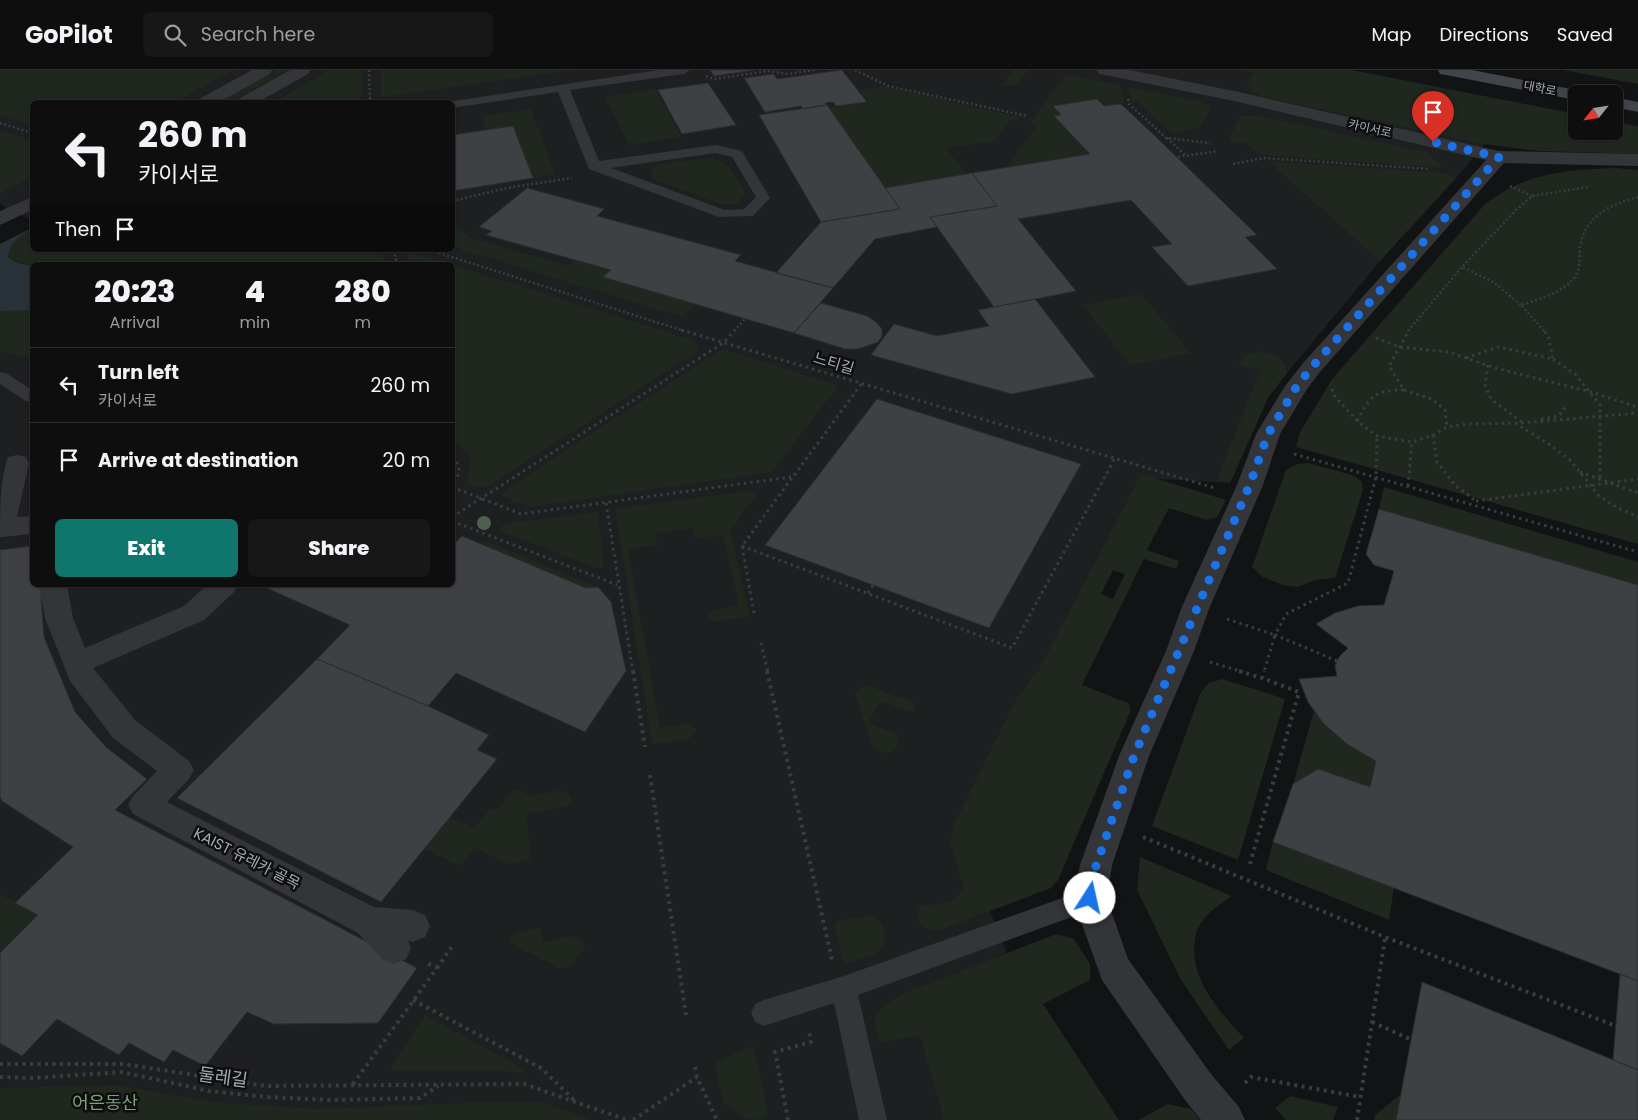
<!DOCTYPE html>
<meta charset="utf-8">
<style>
body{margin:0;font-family:Poppins,"Noto Sans KR",sans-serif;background:#171718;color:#f1f3f6;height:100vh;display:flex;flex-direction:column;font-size:19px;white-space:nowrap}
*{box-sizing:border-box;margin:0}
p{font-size:16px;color:#9b9c9e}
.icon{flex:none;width:28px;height:28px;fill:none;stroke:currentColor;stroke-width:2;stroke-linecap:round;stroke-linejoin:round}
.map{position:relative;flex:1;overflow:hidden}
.details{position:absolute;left:30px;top:192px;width:425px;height:325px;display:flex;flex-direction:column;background:#0e0e0f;border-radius:8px;box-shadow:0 1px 4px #0004,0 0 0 1px #2e2e2f}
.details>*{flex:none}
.guide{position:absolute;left:30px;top:30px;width:425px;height:152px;border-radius:8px;box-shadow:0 1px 4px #0004,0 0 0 1px #2e2e2f;background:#0e0e0f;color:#f1f3f6;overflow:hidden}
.needle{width:32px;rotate:240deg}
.controls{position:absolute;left:1568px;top:15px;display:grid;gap:10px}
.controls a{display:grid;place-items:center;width:55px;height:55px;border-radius:8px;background:#0e0e0f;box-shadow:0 1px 4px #0004,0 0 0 1px #2e2e2f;font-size:25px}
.pin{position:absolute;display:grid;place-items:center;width:42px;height:42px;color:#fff;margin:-51px -21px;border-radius:50% 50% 50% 0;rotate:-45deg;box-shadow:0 0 5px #0007}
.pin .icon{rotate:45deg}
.me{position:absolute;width:55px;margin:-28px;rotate:10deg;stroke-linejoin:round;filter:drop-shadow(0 0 4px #0008)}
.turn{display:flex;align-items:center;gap:18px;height:105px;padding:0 25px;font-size:22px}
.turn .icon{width:65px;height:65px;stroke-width:2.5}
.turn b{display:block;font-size:35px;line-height:42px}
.then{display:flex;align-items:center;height:48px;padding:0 25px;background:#0003;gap:10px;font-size:19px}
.eta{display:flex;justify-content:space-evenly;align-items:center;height:85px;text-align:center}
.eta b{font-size:30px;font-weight:800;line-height:35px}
.button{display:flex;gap:10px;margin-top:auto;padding:10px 25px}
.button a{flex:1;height:58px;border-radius:8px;background:#0f766e;color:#fff;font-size:20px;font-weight:800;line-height:58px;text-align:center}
.button a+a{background:#171718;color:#f1f3f6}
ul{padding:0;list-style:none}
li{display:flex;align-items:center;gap:15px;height:75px;padding:0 25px;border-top:1px solid #2e2e2f}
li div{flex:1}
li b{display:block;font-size:19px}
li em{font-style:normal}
header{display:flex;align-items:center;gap:30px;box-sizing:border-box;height:70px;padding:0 25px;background:#0e0e0f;border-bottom:1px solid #2e2e2f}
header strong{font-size:24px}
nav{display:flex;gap:28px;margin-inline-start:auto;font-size:18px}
.search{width:350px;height:45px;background:#171718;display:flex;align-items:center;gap:12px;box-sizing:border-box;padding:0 18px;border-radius:8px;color:#9b9c9e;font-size:19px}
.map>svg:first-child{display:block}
</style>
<header>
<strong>GoPilot</strong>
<div class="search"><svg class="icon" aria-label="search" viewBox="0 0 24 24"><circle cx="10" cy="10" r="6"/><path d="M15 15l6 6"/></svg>Search here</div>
<nav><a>Map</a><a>Directions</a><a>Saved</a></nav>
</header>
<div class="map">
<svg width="1638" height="1050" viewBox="0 0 1638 1050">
<rect width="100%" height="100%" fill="#121314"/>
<path fill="#1e1f21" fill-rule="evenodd" d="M 0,0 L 1351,0 L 1519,33 L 1457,107 L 1380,191 L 1287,303 L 1268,328 L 1230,413 L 1159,409 L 1133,453 L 1058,615 L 990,841 L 1007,884 L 1024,919 L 1105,1050 L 0,1050 ZM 32,32 L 452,32 L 452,180 L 32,180 ZM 32,195 L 452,195 L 452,515 L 32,515 Z"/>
<path fill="#1f271f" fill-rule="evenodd" d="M 0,0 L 234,0 L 174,32 L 32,32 L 32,55 L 0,46 Z
M 277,0 L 288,0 L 230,32 L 219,32 Z
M 329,0 L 362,0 L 361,32 L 274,32 Z
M 381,0 L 572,0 L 381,27 Z
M 1010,0 L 1028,0 L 1028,1 L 1016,15 L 1002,16 L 1013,1 Z
M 1240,0 L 1351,0 L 1576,44 L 1576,61 L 1614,61 L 1614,52 L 1638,56 L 1638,84 L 1539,81 L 1483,74 L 1264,27 L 1253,22 L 1247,14 L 1254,3 Z
M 1563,0 L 1638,0 L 1638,14 Z
M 1072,5 L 1119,15 L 1125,33 L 1104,36 L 1097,29 L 1054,36 L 1061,45 L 1055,46 L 1090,84 L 1006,97 L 1037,56 L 1029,54 L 1064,7 Z
M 883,16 L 1019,47 L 1017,51 L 1011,50 L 995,71 L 946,78 L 966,104 L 885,118 L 829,38 L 868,32 L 860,20 Z
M 1128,17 L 1202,32 L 1211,38 L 1200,58 L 1172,63 L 1137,31 L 1132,32 Z
M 656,19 L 682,67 L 629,75 L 605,27 Z
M 531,39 L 555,104 L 533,108 L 486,60 L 481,46 Z
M 1240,46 L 1256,46 L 1284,51 L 1428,83 L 1444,98 L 1260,85 L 1244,71 L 1234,73 L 1229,69 Z
M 0,60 L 32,70 L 32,107 L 0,123 Z
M 703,88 C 730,88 734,104 746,125 L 736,134 L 721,134 L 653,109 L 650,102 L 656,95 Z
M 1268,91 L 1445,103 L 1457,107 L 1380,191 Z
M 1617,98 L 1638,100 L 1638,474 L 1296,377 L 1300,362 L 1332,309 L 1485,134 C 1527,102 1565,100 1617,98 Z
M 452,151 L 468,167 L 569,196 L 575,190 L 611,200 L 695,234 L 683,247 L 453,177 Z
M 32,159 L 32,180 L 382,180 L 385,195 L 32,196 L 8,188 C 9,172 20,166 32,159 Z
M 407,181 L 451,195 L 410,195 Z
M 453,195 L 692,270 L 698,275 L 697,282 L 488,416 L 479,417 L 465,413 L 471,393 L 468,383 L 453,372 Z
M 1141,224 L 1191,283 L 1130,295 L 1083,235 Z
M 21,239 L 32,240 L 32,288 L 0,282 L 0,241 Z
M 723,279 L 838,316 L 772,402 L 529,437 L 501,426 L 509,417 Z
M 1260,281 C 1273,284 1286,288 1287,303 L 1268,328 L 1230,413 L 1217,409 L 1260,301 L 1239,295 L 1244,285 Z
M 1308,393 L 1352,405 L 1362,412 L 1363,420 L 1335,508 L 1316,510 L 1297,517 L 1283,515 L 1262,507 L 1252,497 L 1286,400 L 1297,394 Z
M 1141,404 L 1226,430 L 1217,447 L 1207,450 L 1169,438 L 1147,480 L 1179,491 L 1176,499 L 1144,489 L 1082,615 L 1128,633 L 1131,640 L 1058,810 L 1051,818 L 937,861 L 924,857 L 917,847 L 919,837 L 953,831 L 964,819 L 950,772 L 953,757 L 1016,629 L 1040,598 ZM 1113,500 L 1125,504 L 1113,529 L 1101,524 Z
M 1384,417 L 1638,492 L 1638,515 L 1379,439 Z
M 747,421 L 755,423 L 755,427 L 730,460 L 750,546 L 715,552 L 707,547 L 709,542 L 739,535 L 723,465 L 695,469 L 692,458 L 655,464 L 657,475 L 628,479 L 660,658 L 686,654 L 693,655 L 696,660 L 689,669 L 652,674 L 615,439 Z
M 598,442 L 604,495 L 601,498 L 596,498 L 500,461 L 499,458 L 507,453 Z
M 486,471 L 598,517 L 586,518 L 482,475 Z
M 1222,609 L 1285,629 L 1238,790 L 1152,756 L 1201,622 L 1209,613 Z
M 866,615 L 911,632 L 915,635 L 915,641 L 911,642 L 880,631 L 868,653 L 898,665 L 899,670 L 893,681 L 886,683 L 874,680 L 855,625 L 861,617 Z
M 1314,641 C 1331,663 1352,677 1376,691 L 1370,717 L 1318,699 L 1293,714 Z
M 515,718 L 531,726 L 561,720 L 571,725 L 571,732 L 567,736 L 527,744 L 530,789 L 509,794 L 475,778 L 461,796 L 424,779 L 450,747 L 475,758 L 491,738 L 497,740 Z
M 1273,772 L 1394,818 L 1389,850 L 1266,800 Z
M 1140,787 L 1232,826 C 1219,835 1202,846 1197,861 C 1184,904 1218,940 1244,968 L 1229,980 L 1181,910 L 1137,820 Z
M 0,824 L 38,845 L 0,883 Z
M 874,845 C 885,854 887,866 883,879 L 873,885 L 844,894 L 834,855 L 837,851 Z
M 541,858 L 543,872 L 575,866 L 582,869 L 586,876 L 571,897 L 560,898 L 511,874 L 510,869 L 514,863 Z
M 1056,864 L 1074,869 L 1090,894 L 1090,910 L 1043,934 L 1119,1050 L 944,1050 L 920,965 L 880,973 L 873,951 C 882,935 892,929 908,922 Z
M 425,945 L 522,998 L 524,1004 L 495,1000 L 393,1000 L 391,996 Z
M 753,975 L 768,1040 L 764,1048 L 753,1050 L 739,1045 L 723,1032 L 714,993 Z
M 116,1015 L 211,1032 L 316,1039 L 489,1032 L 545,1033 L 591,1050 L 0,1050 L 0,1018 Z
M 1401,1024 L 1396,1050 L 1374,1050 L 1375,1045 Z
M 1290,1026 L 1338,1037 L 1333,1050 L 1286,1050 L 1275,1038 Z
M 1168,1034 L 1191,1039 L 1200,1050 L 1138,1050 Z"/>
<path fill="#293238" d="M 0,134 L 32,150 L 32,159 C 20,166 9,172 8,188 L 18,193 L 32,196 L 32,240 L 0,241 Z"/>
<path fill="#121314" d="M 0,134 L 32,150 L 32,158 L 0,174 Z"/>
<path fill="#3e4044" stroke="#2c2d30" d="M 710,0 L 755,0 L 714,6 Z
M 842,0 L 867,32 L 836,36 L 833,32 L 825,33 L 827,35 L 803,39 L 801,36 L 765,42 L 744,8 L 773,4 L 777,9 Z
M 708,13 L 736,55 L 682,64 L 658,20 Z
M 1097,29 L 1104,36 L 1121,34 L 1155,66 L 1257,165 L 1245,167 L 1277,199 L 1188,216 L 1152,177 L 1172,174 L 1131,130 L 1018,149 L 1076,221 L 994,237 L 930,147 L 997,136 L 972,103 L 1090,84 L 1054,46 L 1061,45 L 1053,36 Z
M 827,35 L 829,38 L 900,139 L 821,152 L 759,45 Z
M 513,56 L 533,108 L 452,121 L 452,65 Z
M 972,103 L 997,136 L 930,147 L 937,157 L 875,169 L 833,218 L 776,203 L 821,152 L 900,139 L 885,118 Z
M 527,118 L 604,139 L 597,146 L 741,185 L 735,191 L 833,218 L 794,263 L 603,207 L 611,200 L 486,165 L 492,161 L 479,157 Z
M 1035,229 L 1095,307 L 1012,324 L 871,285 L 894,254 L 937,266 L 989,256 L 978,240 Z
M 821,233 L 867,246 L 876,252 L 882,259 L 882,266 L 878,272 L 858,279 L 845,279 L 794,263 Z
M 877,329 L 1081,394 L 989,558 L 765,475 Z
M 1379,439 L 1638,515 L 1638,911 L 1273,772 L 1293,714 L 1318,699 L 1370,717 L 1376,691 L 1347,674 L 1324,654 L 1308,632 L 1299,609 L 1337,606 L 1335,596 L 1337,591 L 1340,586 L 1348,578 L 1316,554 L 1335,543 L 1358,536 L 1384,535 L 1394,501 L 1374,495 L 1366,484 Z
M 462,466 L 586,518 L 598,517 L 611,532 L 626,601 L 585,662 L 456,603 L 428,636 L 317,589 L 350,555 L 260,515 L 452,515 L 452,476 Z
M 32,476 L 32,515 L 42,515 L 41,531 L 44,567 L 75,642 L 106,677 L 147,709 L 115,740 L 417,898 L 378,953 L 274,954 L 247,942 L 205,996 L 173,980 L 164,992 L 129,973 L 119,985 L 57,949 L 22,986 L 0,973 L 0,883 L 38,845 L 15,833 L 73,777 L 2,731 L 0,727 L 0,480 Z
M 317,589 L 428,636 L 489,665 L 477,680 L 497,689 L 381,832 L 177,728 Z
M 1620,904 L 1638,911 L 1638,1000 L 1613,990 Z
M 1422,912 L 1638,1000 L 1638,1050 L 1396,1050 Z"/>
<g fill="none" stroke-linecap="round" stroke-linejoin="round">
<path stroke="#393c40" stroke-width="2.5" stroke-dasharray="2 2.5" stroke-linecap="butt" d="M 369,0 L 370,32
M 855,0 L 888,16 L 1027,46
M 706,6 L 714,9 L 768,1 L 788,4 L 814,0
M 1128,29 L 1129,34 L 1166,68 L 1210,73
M 0,53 L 32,63
M 1167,68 L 1186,86
M 1178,87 L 1218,81
M 1233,94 L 1264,88 L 1429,99
M 1510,116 L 1532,126
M 452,131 L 512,117 L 572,108
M 394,180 L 397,195
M 430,180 L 684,261
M 1521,235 L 1493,212 L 1462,197 L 1516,140 L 1532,126 L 1588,117
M 734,261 L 745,249
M 1408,261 L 1462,197
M 1544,261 L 1521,235 C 1540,229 1567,222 1577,203 C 1581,195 1579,184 1580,176 C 1587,144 1610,135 1638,127"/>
<path stroke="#393c40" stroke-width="3" stroke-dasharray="2.5 4" stroke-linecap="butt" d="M 681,260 L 1215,418
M 1376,268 L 1400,277 L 1449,282 L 1495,298 L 1591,322 L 1638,337
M 1466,288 L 1498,277 L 1553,289 L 1548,265 L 1543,260
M 1553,289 L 1576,305 L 1600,335 L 1600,410
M 1488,295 L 1485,315 L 1491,329 L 1523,353
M 1332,319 L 1333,324 L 1357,351 L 1377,366 L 1412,372 L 1433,365 L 1447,357 L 1466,354 L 1523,353 L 1638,343
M 1404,320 L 1432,329 L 1445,340 L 1447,357
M 1541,349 L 1559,346 L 1567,335
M 1357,351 C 1370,326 1375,320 1404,320 L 1389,296 L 1409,260
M 1515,353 L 1549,374 L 1571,391 L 1599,426 L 1616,437 L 1638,447
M 1433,365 L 1437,392 L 1455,415 L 1477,432
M 1294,384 L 1638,482
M 452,387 C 462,396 460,405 452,415
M 1580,402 L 1638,423
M 1408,416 L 1412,372
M 452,417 L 521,444 L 791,407
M 1476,431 L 1638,409
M 606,433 L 633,602
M 452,447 L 723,273 L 735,260
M 452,451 L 617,515
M 742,476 L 1012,578 L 1115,388
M 868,523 L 873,515
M 754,543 L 742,476 L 862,313
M 1227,549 L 1275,565 L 1264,602
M 761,573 L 768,602
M 1337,591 L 1275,565 L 1286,544 L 1348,513 L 1376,407 L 1377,366
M 1210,592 L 1243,602"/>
<path stroke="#393c40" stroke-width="4" stroke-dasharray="3 4.5" stroke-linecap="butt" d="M 633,601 L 645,677
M 767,601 L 832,890
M 1239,601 L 1262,608
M 650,705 L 686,945
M 1143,767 L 1385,867 L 1616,956
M 1250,794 L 1299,622 L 1262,608 L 1264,601
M 437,898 L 453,875
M 413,930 L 541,998 L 575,1031
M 1372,952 L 1412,970
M 0,994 L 123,994 L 266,1016 L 524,1014 L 627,1050
M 695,997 L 697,1007 L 717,1050
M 0,1007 L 34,1008 L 122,1002 L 209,1021 L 266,1027 L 332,1030 L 420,1028 L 438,1016
M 1245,1013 L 1251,1007 L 1360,1027
M 353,1014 L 437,898 L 425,892
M 633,1050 L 697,1007
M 788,1050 L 775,982 L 811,972 L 809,961
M 1357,1050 L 1385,868"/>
<path fill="#333539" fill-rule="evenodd" d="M 659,0 L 690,0 L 684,4 L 570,20 L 599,91 L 716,75 L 742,81 L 770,128 L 753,146 L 719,147 L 589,99 L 558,22 L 452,38 L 452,32 L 447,32 ZM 716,83 L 732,87 L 756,127 L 744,139 L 725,140 L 611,98 Z
M 0,302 L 6,303 L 32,320 L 32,332 L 26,331 L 0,314 Z
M 1090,818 L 1099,821 L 1102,829 L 1099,837 L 858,925 L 887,1050 L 859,1050 L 834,933 L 764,956 L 755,952 L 751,943 L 755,934 L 764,930 L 844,906 Z"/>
<path fill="#333539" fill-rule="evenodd" d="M 252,0 L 272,0 L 270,4 L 219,32 L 198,32 L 201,28 Z
M 290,0 L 310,0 L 308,4 L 258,32 L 237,32 L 240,28 Z
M 1097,0 L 1130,0 L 1234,21 L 1499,81 L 1638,84 L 1638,96 L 1504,93 L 1320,302 L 1307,319 L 1280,364 L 1263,415 L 1209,539 L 1194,581 L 1149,686 L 1112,795 L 1107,829 L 1128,889 L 1211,1004 L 1239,1037 L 1245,1050 L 1201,1050 L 1185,1030 L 1102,910 L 1073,829 L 1080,795 L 1119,686 L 1166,581 L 1181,539 L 1237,415 L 1256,364 L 1285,316 L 1304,292 L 1486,90 L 1234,31 L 1105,5 L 1099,4 Z
M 32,127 L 32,140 L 0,155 L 0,141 Z
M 17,385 L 26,387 L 29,393 L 17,447 L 32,446 L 32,464 L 2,467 L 0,467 C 0,442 0,409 8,387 Z
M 39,515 L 67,515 L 73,548 L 85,578 L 184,536 L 207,515 L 238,515 L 234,522 L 204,550 L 93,598 L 135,650 L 189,691 L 194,700 L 189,709 L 167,732 L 374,837 L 413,840 L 425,845 L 430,856 L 425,867 L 413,872 L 408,871 L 411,878 L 406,889 L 394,894 L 382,889 L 358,863 L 133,744 L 128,735 L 133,726 L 157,701 L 113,668 L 70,611 L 45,548 Z"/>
<path fill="#414449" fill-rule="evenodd" d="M 1438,0 L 1472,0 L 1576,20 L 1584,24 L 1576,24 L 1576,30 L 1446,5 L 1440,4 Z
M 1614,27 L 1638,32 L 1638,42 L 1614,37 Z"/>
</g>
<circle fill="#4c614c" cx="484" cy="453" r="7"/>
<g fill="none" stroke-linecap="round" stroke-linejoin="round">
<path stroke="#1a73e8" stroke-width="9" stroke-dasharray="0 16.2" d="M 1090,828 L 1096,796 L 1134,686 L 1250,414 L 1268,364 L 1297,316 L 1312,297 L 1499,87 L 1433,72"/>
</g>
<g text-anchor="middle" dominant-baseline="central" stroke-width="5" stroke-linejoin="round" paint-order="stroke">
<g font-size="12" fill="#a4aab5" stroke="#0e0e0f">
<text transform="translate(1540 18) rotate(11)">대학로</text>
<text transform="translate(1370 58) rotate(13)">카이서로</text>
</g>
<g font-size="15" fill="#a4aab5" stroke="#0e0e0f">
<text transform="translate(834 293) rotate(17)">느티길</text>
<text transform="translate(247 788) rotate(27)">KAIST 유레카 골목</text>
</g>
<g font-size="18" fill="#a4aab5" stroke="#0e0e0f">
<text transform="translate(223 1007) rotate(8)">둘레길</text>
</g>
<g font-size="18" fill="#7ba17a" stroke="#0e0e0f">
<text x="105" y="1032">어은동산</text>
</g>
</g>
</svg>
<div class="controls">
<a><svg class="needle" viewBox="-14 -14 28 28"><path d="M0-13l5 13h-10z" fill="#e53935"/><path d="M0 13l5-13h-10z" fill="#9b9c9e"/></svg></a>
</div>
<div class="pin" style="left:1433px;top:72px;background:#d93025"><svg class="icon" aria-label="arrive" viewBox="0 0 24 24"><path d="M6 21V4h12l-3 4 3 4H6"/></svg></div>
<svg class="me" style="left:1090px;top:828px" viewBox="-20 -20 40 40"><circle r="19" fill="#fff"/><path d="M0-13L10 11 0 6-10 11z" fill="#1a73e8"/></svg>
<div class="guide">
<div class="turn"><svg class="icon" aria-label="left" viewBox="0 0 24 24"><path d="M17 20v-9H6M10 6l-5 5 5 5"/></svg><div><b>260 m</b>카이서로</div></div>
<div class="then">Then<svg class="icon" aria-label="arrive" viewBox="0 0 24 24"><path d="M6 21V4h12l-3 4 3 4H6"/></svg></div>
</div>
<section class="details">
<div class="eta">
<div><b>20:23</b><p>Arrival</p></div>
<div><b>4</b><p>min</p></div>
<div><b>280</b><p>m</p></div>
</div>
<ul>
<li><svg class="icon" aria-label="left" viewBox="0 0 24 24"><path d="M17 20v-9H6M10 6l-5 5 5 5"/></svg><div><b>Turn left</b><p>카이서로</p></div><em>260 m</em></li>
<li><svg class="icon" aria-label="arrive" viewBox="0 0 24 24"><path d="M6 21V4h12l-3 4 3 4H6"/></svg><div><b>Arrive at destination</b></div><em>20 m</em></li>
</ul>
<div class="button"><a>Exit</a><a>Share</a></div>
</section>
</div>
